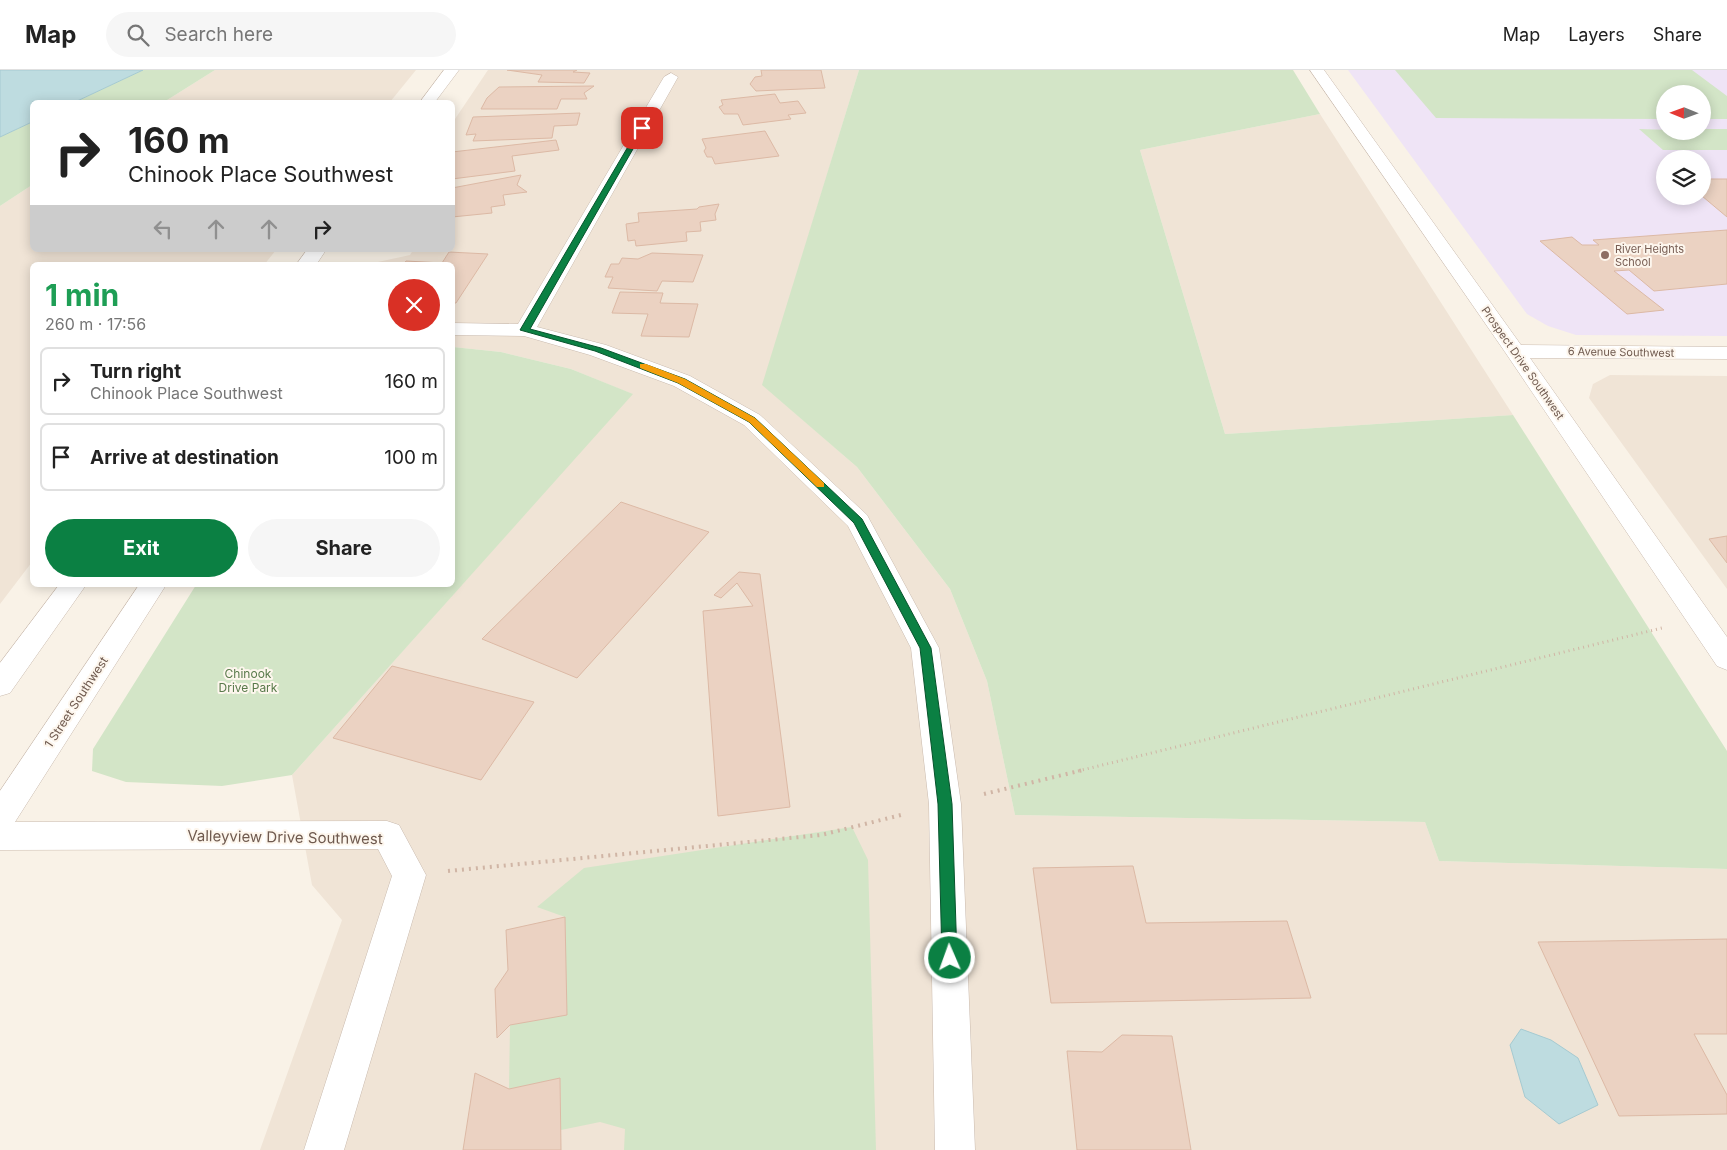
<!DOCTYPE html>
<meta charset="utf-8">
<style>
body{margin:0;font-family:Inter,sans-serif;background:#f6f6f6;color:#222;height:100vh;display:flex;flex-direction:column;font-size:19px;white-space:nowrap}
*{box-sizing:border-box;margin:0}
p{font-size:16px;color:#767676}
.icon{flex:none;width:28px;height:28px;fill:none;stroke:currentColor;stroke-width:2;stroke-linecap:round;stroke-linejoin:round}
.map{position:relative;flex:1;overflow:hidden}
.drawer{position:absolute;left:30px;top:192px;width:425px;height:325px;display:flex;flex-direction:column;background:#fff;border-radius:8px;box-shadow:0 2px 12px #0003}
.drawer>*{flex:none}
.hud{position:absolute;left:30px;top:30px;width:425px;height:152px;border-radius:8px;box-shadow:0 2px 12px #0003;background:#fff;color:#222;overflow:hidden}
.needle{width:32px;rotate:271deg}
.tools{position:absolute;left:1656px;top:15px;display:grid;gap:10px}
.tools a{display:grid;place-items:center;width:55px;height:55px;border-radius:50%;background:#fff;box-shadow:0 2px 12px #0003;font-size:25px}
.pin{position:absolute;display:grid;place-items:center;width:42px;height:42px;color:#fff;margin:-21px;border-radius:10px;box-shadow:0 2px 8px #0006}
.me{position:absolute;width:55px;margin:-28px;rotate:358deg;stroke-linejoin:round;filter:drop-shadow(0 0 4px #0008)}
.turn{display:flex;align-items:center;gap:18px;height:105px;padding:0 15px;font-size:22px}
.turn .icon{width:65px;height:65px;stroke-width:2.5}
.turn b{display:block;font-size:35px;line-height:42px}
.lanes{display:flex;align-items:center;height:48px;padding:0 15px;background:#0003;justify-content:center;gap:25px;direction:ltr}
.lanes .off{opacity:.35}
.round{display:grid;place-items:center;flex:none;width:52px;height:52px;border-radius:26px;background:#f6f6f6}
.overview{display:flex;align-items:center;justify-content:space-between;height:85px;padding:0 15px}
h1{font-size:30px;font-weight:700;line-height:38px;color:#1e9e55}
.action{display:flex;gap:10px;margin-top:auto;padding:10px 15px}
.action a{flex:1;height:58px;border-radius:30px;background:#0b8043;color:#fff;font-size:20px;font-weight:700;line-height:58px;text-align:center}
.action a+a{background:#f6f6f6;color:#222}
ul{padding:0;list-style:none}
li{display:flex;align-items:center;gap:15px;height:68px;margin:0 10px 8px;padding:0 5px;border:2px solid #e0e0e0;border-radius:8px}
li div{flex:1}
li b{display:block;font-size:19px}
li em{font-style:normal}
header{display:flex;align-items:center;gap:30px;box-sizing:border-box;height:70px;padding:0 25px;background:#fff;border-bottom:1px solid #e0e0e0}
header strong{font-size:24px}
nav{display:flex;gap:28px;margin-inline-start:auto;font-size:18px}
.search{width:350px;height:45px;background:#f6f6f6;display:flex;align-items:center;gap:12px;box-sizing:border-box;padding:0 18px;border-radius:28px;color:#767676;font-size:19px}
.map>svg:first-child{display:block}
</style>
<header>
<strong>Map</strong>
<div class="search"><svg class="icon" aria-label="search" viewBox="0 0 24 24"><circle cx="10" cy="10" r="6"/><path d="M15 15l6 6"/></svg>Search here</div>
<nav><a>Map</a><a>Layers</a><a>Share</a></nav>
</header>
<div class="map">
<svg width="1727" height="1080" viewBox="0 0 1727 1080">
<rect width="100%" height="100%" fill="#f9f2e7"/>
<path fill="#f0e4d6" d="M 215,0 L 416,0 L 390,32 L 164,32 Z
M 488,0 L 859,0 L 763,315 L 857,397 L 950,519 L 987,611 L 1015,745 L 1425,752 L 1439,791 L 1727,799 L 1727,1080 L 260,1080 L 342,850 L 312,815 L 292,705 L 632,324 L 571,299 L 501,282 L 453,277 L 452,195 L 364,195 L 410,185 L 413,180 L 452,180 L 453,52 Z
M 1320,44 L 1513,345 L 1225,364 L 1140,80 Z
M 32,115 L 32,180 L 276,180 L 264,195 L 32,195 L 32,492 L 0,534 L 0,136 Z
M 1610,305 L 1727,306 L 1727,519 L 1589,328 L 1593,314 Z"/>
<path fill="#efe4f6" fill-rule="evenodd" d="M 1348,0 L 1727,0 L 1727,266 L 1576,265 L 1548,256 L 1527,244 ZM 1665,24 L 1702,24 L 1702,61 L 1665,61 ZM 1665,89 L 1702,89 L 1702,126 L 1665,126 Z"/>
<path fill="#d3e5c7" d="M 143,0 L 215,0 L 164,32 L 75,32 Z
M 859,0 L 1293,0 L 1320,44 L 1140,80 L 1225,364 L 1513,345 L 1727,681 L 1727,799 L 1439,791 L 1425,752 L 1015,745 L 987,611 L 950,519 L 857,397 L 762,315 Z
M 1395,0 L 1692,0 L 1727,26 L 1727,49 L 1703,49 L 1702,24 L 1665,24 L 1665,49 L 1436,48 Z
M 32,52 L 32,115 L 0,136 L 0,67 Z
M 1639,59 L 1702,61 L 1703,59 L 1727,59 L 1727,80 L 1663,80 Z
M 453,277 L 501,282 L 571,299 L 633,324 L 292,705 L 222,716 L 126,712 L 92,701 L 93,679 L 196,515 L 452,515 Z
M 852,757 L 868,790 L 876,1080 L 624,1080 L 625,1059 L 600,1052 L 561,1060 L 560,1008 L 509,1019 L 510,955 L 567,945 L 565,847 L 537,837 L 584,798 Z"/>
<path fill="#bedce0" stroke="#a5cad1" d="M 0,0 L 143,0 L 75,32 L 32,32 L 32,52 L 0,67 Z
M 1521,959 L 1551,970 L 1578,988 L 1598,1035 L 1559,1054 L 1525,1027 L 1510,975 Z"/>
<path fill="#ebd2c2" stroke="#dcb9a5" d="M 507,0 L 577,0 L 573,2 L 590,3 L 584,13 L 538,12 L 542,5 Z
M 761,0 L 821,0 L 825,18 L 756,21 L 750,14 L 755,7 L 762,6 Z
M 594,16 L 584,23 L 587,29 L 561,29 L 557,39 L 481,39 L 487,28 L 499,17 Z
M 775,24 L 780,33 L 798,31 L 806,43 L 788,45 L 791,49 L 743,55 L 738,44 L 724,44 L 719,37 L 723,35 L 721,30 Z
M 580,43 L 577,55 L 554,56 L 552,68 L 473,71 L 476,64 L 466,65 L 473,47 Z
M 765,61 L 779,86 L 715,94 L 712,87 L 707,87 L 704,81 L 706,78 L 702,69 Z
M 556,70 L 559,80 L 512,86 L 515,101 L 452,109 L 452,82 Z
M 521,105 L 517,115 L 527,122 L 503,125 L 505,135 L 491,137 L 492,143 L 452,147 L 452,118 Z
M 1702,109 L 1727,109 L 1727,147 L 1702,126 Z
M 719,134 L 715,144 L 716,150 L 700,152 L 701,161 L 686,162 L 687,171 L 636,176 L 635,170 L 628,171 L 626,154 L 639,152 L 638,143 L 697,139 L 699,137 Z
M 1727,160 L 1727,214 L 1654,221 L 1629,200 L 1614,201 L 1664,240 L 1627,244 L 1540,171 L 1572,167 L 1582,175 L 1599,175 L 1593,170 Z
M 449,182 L 488,184 L 456,233 L 452,233 L 452,195 L 403,195 L 406,191 L 442,193 Z
M 652,183 L 703,185 L 693,212 L 662,211 L 657,221 L 608,218 L 613,207 L 605,207 L 611,194 L 619,194 L 622,188 L 638,189 Z
M 620,222 L 663,223 L 660,233 L 698,234 L 689,267 L 641,266 L 648,244 L 612,243 Z
M 621,432 L 709,462 L 577,608 L 482,569 Z
M 1727,466 L 1727,493 L 1709,469 Z
M 739,502 L 760,504 L 790,737 L 718,746 L 703,541 L 753,536 L 737,513 L 721,528 L 714,525 Z
M 392,596 L 534,632 L 481,710 L 333,668 Z
M 1133,796 L 1146,853 L 1287,851 L 1311,928 L 1051,933 L 1033,798 Z
M 565,847 L 567,945 L 510,955 L 497,968 L 495,919 L 508,900 L 506,860 Z
M 1727,869 L 1727,964 L 1694,964 L 1727,1025 L 1727,1044 L 1619,1046 L 1538,872 Z
M 1122,965 L 1172,966 L 1191,1080 L 1077,1080 L 1067,981 L 1102,982 Z
M 475,1003 L 509,1019 L 560,1008 L 561,1080 L 463,1080 Z"/>
<g fill="none" stroke-linecap="round" stroke-linejoin="round">
<defs>
<path id="minor" d="M 444,0 L 459,0 L 435,32 L 420,32 Z
M 1310,0 L 1324,0 L 1521,275 L 1727,277 L 1727,289 L 1530,288 L 1727,567 L 1727,600 L 1717,596 L 1505,282 Z
M 671,3 L 678,7 L 537,257 L 606,275 L 690,306 L 760,345 L 867,445 L 939,578 L 961,734 L 975,1080 L 935,1080 L 929,734 L 911,578 L 848,456 L 744,355 L 674,316 L 590,285 L 524,266 L 452,265 L 452,253 L 518,254 L 664,7 Z
M 307,180 L 326,180 L 316,195 L 296,195 Z
M 59,515 L 86,515 L 10,623 L 0,626 L 0,593 Z
M 139,515 L 166,515 L 15,752 L 387,751 L 399,755 L 426,805 L 344,1080 L 304,1080 L 392,806 L 378,779 L 0,780 L 0,721 Z"/>
</defs>
<use href="#minor" stroke="#c9baae" stroke-width="1"/>
<path stroke="#d0b5a5" stroke-width="3" stroke-dasharray="1 4" stroke-linecap="butt" d="M 1078,701 L 1662,558"/>
<path stroke="#d0b5a5" stroke-width="4" stroke-dasharray="2 5" stroke-linecap="butt" d="M 984,724 L 1083,700
M 448,801 L 821,765 L 905,744"/>
<use href="#minor" fill="#fff" fill-rule="evenodd"/>
</g>
<path fill="#0b8043" stroke="#07532c" d="M 642,56 L 645,58 L 530,259 L 601,278 L 685,309 L 755,348 L 862,449 L 931,578 L 952,734 L 957,888 L 955,892 L 950,894 L 944,892 L 942,888 L 938,734 L 920,578 L 854,453 L 749,352 L 678,313 L 595,281 L 520,260 L 639,58 Z"/>
<path fill="#f59e0b" d="M 640,294 L 646,294 L 685,309 L 755,348 L 824,413 L 824,417 L 817,417 L 749,352 L 678,313 L 640,298 Z"/>
<circle fill="#8d6e63" stroke="#fdf6ed" stroke-width="2" cx="1605" cy="185" r="5"/>
<g text-anchor="middle" dominant-baseline="central" stroke-width="4" stroke-linejoin="round" paint-order="stroke">
<g font-size="11" fill="#785e54" stroke="#fdf6ed" text-anchor="start">
<text x="1615" y="179">River Heights<tspan x="1615" dy="13">School</tspan></text>
</g>
<g font-size="11" fill="#6f5a4f" stroke="#fdf6ed">
<text transform="translate(1621 282) rotate(1)">6 Avenue Southwest</text>
<text transform="translate(1523 293) rotate(55)">Prospect Drive Southwest</text>
</g>
<g font-size="12" fill="#597a4b" stroke="#fdf6ed">
<text x="248" y="603">Chinook<tspan x="248" dy="14">Drive Park</tspan></text>
</g>
<g font-size="12" fill="#6f5a4f" stroke="#fdf6ed">
<text transform="translate(76 632) rotate(-57)">1 Street Southwest</text>
</g>
<g font-size="15" fill="#6f5a4f" stroke="#fdf6ed">
<text transform="translate(285 767) rotate(1)">Valleyview Drive Southwest</text>
</g>
</g>
</svg>
<div class="tools">
<a><svg class="needle" viewBox="-14 -14 28 28"><path d="M0-13l5 13h-10z" fill="#e53935"/><path d="M0 13l5-13h-10z" fill="#767676"/></svg></a>
<a><svg class="icon" aria-label="layers" viewBox="0 0 24 24"><path d="M12 4l9 5-9 5-9-5zM3 14l9 5 9-5"/></svg></a>
</div>
<div class="pin" style="left:642px;top:58px;background:#d93025"><svg class="icon" aria-label="arrive" viewBox="0 0 24 24"><path d="M6 21V4h12l-3 4 3 4H6"/></svg></div>
<svg class="me" style="left:950px;top:888px" viewBox="-20 -20 40 40"><circle r="17" fill="#0b8043" stroke="#fff" stroke-width="3"/><path d="M0-11L8 9 0 5-8 9z" fill="#fff"/></svg>
<div class="hud">
<div class="turn"><svg class="icon" aria-label="right" viewBox="0 0 24 24"><path d="M7 20v-9h11M14 6l5 5-5 5"/></svg><div><b>160 m</b>Chinook Place Southwest</div></div>
<div class="lanes"><svg class="icon off" aria-label="left" viewBox="0 0 24 24"><path d="M17 20v-9H6M10 6l-5 5 5 5"/></svg><svg class="icon off" aria-label="ahead" viewBox="0 0 24 24"><path d="M12 20V5M6 11l6-6 6 6"/></svg><svg class="icon off" aria-label="ahead" viewBox="0 0 24 24"><path d="M12 20V5M6 11l6-6 6 6"/></svg><svg class="icon" aria-label="right" viewBox="0 0 24 24"><path d="M7 20v-9h11M14 6l5 5-5 5"/></svg></div>
</div>
<section class="drawer">
<div class="overview"><div><h1>1 min</h1><p>260 m · 17:56</p></div><a class="round" style="background:#d93025;color:#fff"><svg class="icon" aria-label="close" viewBox="0 0 24 24"><path d="M6 6l12 12M18 6L6 18"/></svg></a></div>
<ul>
<li><svg class="icon" aria-label="right" viewBox="0 0 24 24"><path d="M7 20v-9h11M14 6l5 5-5 5"/></svg><div><b>Turn right</b><p>Chinook Place Southwest</p></div><em>160 m</em></li>
<li><svg class="icon" aria-label="arrive" viewBox="0 0 24 24"><path d="M6 21V4h12l-3 4 3 4H6"/></svg><div><b>Arrive at destination</b></div><em>100 m</em></li>
</ul>
<div class="action"><a>Exit</a><a>Share</a></div>
</section>
</div>
